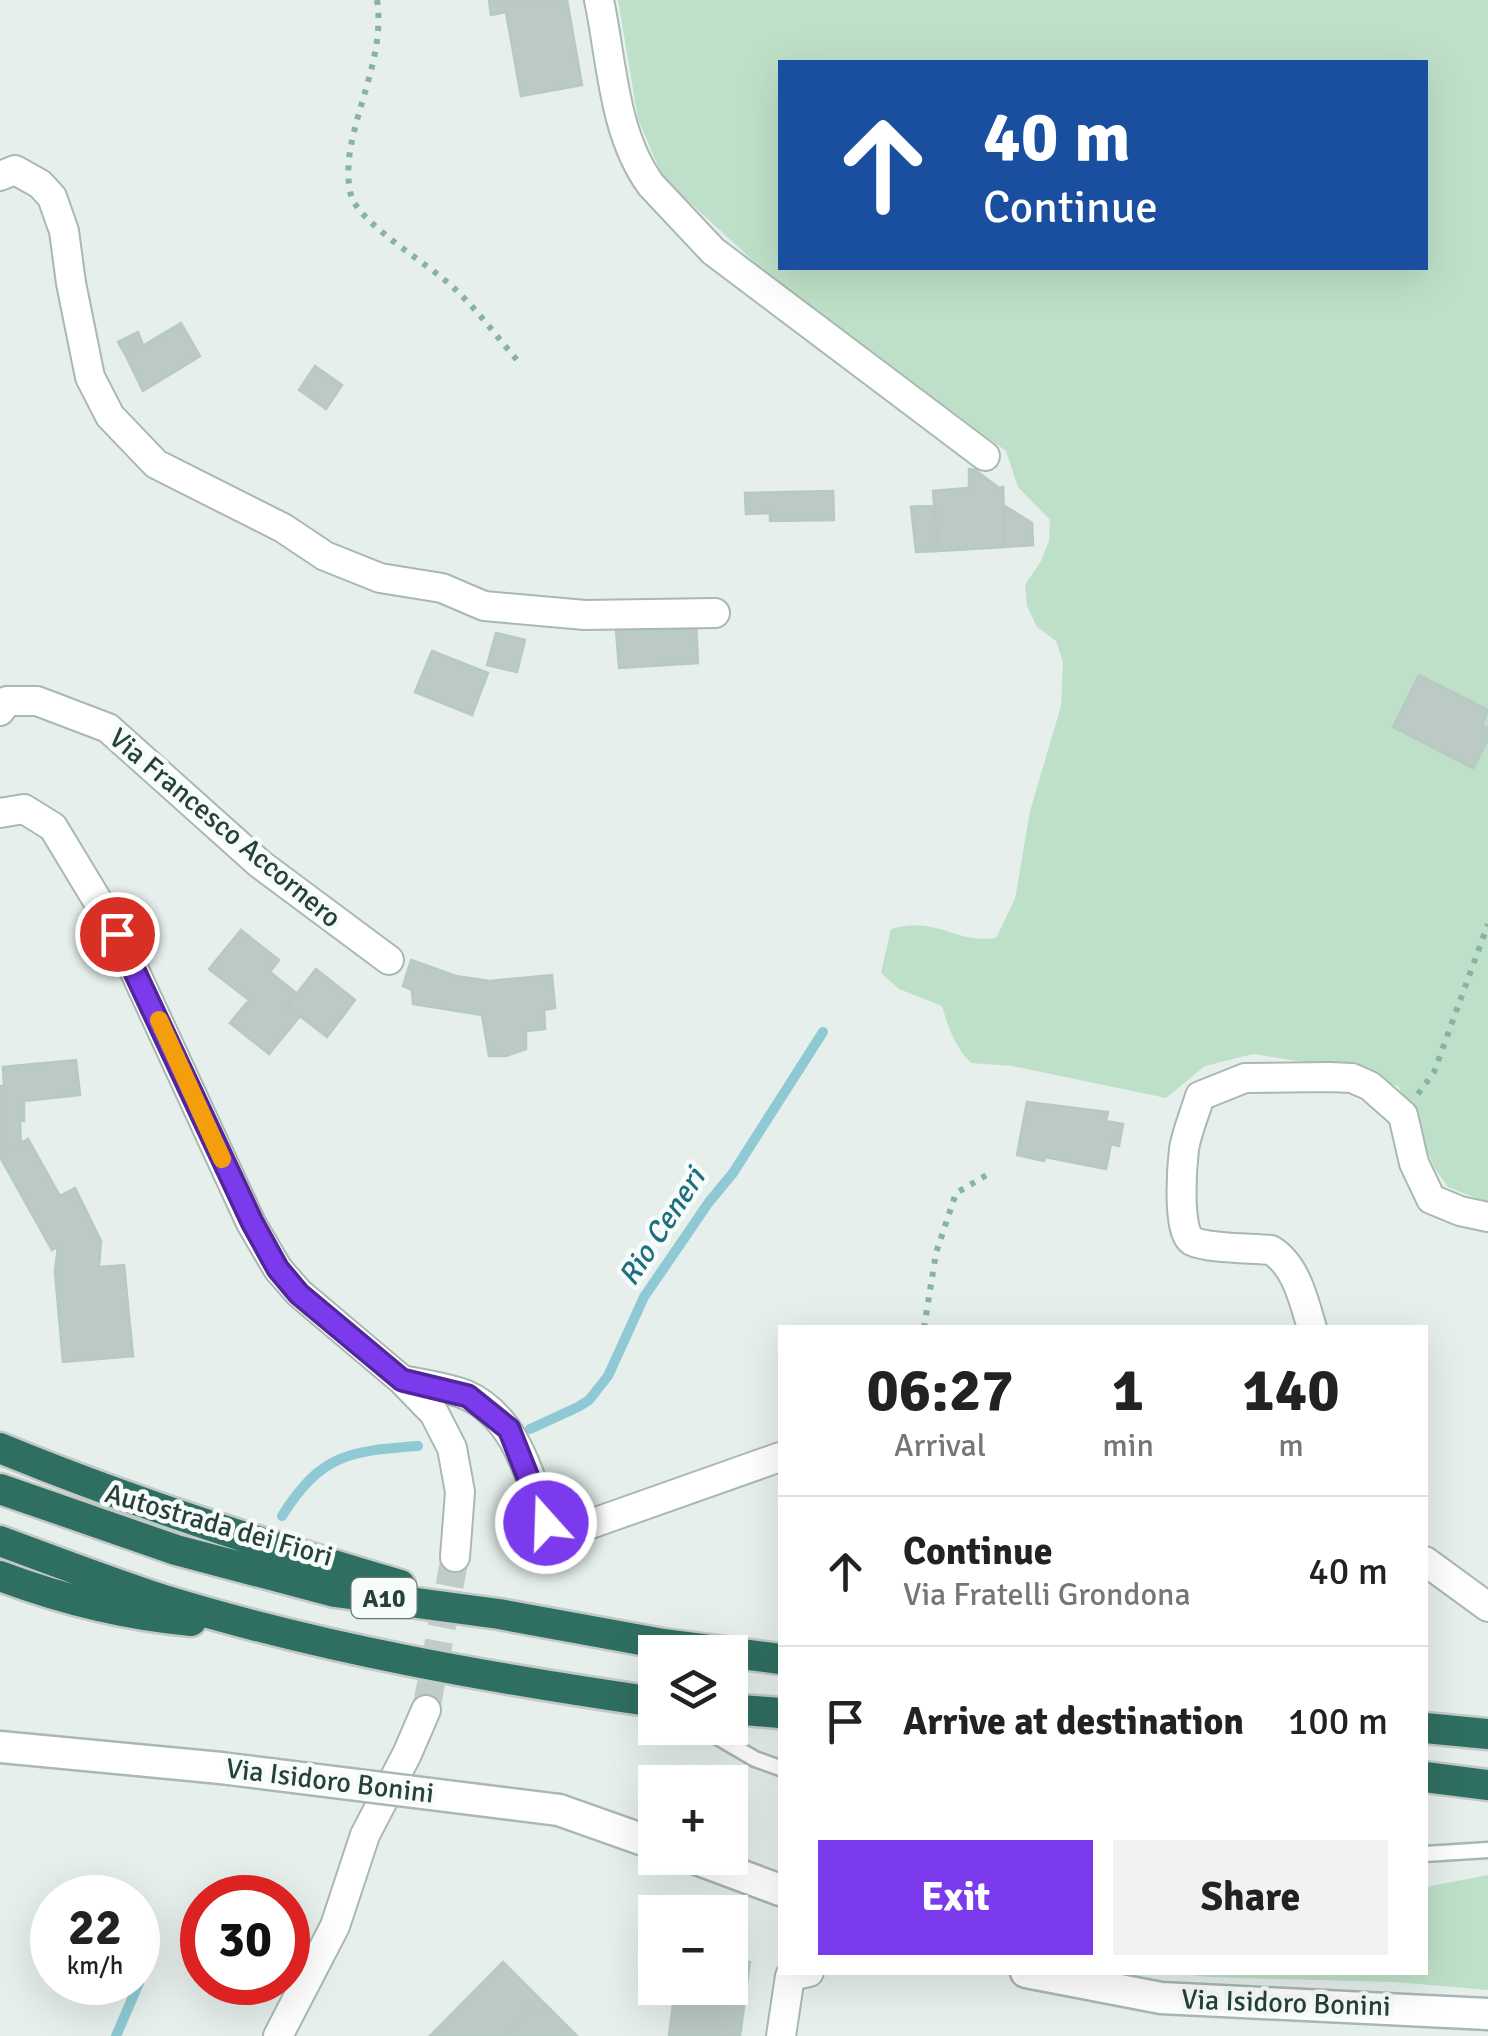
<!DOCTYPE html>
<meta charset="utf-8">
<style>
body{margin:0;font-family:Signika,sans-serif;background:#f2f2f2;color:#222;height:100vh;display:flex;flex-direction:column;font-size:38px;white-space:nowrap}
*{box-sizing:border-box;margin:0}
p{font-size:32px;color:#767676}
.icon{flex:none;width:55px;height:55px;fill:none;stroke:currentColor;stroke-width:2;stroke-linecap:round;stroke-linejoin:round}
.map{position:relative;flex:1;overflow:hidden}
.panel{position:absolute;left:778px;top:1325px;width:650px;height:650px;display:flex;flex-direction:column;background:#fff;border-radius:0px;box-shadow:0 10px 40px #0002}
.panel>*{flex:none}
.banner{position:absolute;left:778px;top:60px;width:650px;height:210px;border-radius:0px;box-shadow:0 10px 40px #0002;background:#1a4fa0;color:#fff;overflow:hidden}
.buttons{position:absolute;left:638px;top:1635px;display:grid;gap:20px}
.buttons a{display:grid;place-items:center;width:110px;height:110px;border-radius:0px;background:#fff;box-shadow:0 10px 40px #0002;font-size:50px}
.speed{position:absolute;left:30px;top:1875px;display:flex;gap:20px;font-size:50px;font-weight:700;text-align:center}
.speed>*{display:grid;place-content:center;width:130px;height:130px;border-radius:50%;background:#fff;box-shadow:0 10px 40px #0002;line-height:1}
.speed small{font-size:25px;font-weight:400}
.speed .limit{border:15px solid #d22;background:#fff;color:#111}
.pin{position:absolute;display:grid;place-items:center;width:85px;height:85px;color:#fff;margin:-42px;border:5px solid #fff;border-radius:50%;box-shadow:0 2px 10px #0007}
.me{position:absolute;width:110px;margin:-55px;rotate:340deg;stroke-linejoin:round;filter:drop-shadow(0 0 8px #0008)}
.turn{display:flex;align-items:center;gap:35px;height:210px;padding:0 40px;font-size:45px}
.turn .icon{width:130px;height:130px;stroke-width:2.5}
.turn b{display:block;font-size:70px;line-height:85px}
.eta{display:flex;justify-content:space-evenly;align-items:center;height:170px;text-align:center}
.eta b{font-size:60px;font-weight:800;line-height:70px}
.cta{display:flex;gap:20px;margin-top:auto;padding:20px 40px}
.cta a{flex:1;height:115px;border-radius:0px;background:#7c3aed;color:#fff;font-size:40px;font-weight:800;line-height:115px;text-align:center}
.cta a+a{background:#f2f2f2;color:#222}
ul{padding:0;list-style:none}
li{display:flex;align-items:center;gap:30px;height:150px;padding:0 40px;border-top:2px solid #e0e0e0}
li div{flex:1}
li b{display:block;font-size:38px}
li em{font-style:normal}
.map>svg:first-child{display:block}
</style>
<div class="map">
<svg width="1488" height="2036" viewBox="0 0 1488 2036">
<rect width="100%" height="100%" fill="#e6efeb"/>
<path fill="#bfe0c8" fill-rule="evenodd" d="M 618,0 L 1488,0 L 1488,1203 L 1448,1187 L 1435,1169 L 1398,1086 L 1310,1063 L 1253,1054 L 1205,1066 L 1166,1098 L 1012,1066 L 971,1063 C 955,1047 948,1027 942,1006 L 899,989 L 881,973 L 891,929 C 937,915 954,944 996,938 L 1015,899 L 1030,811 L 1061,706 L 1063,662 L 1056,641 L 1037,627 L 1027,606 L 1025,585 L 1041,561 L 1049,541 L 1050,520 L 1018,487 L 1006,451 L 785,290 L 663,178 L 638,119 ZM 780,62 L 1425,62 L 1425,268 L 780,268 Z
M 1488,1875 L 1488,1990 L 1396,1982 L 1209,1977 L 1176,1973 L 1425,1972 L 1425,1887 Z"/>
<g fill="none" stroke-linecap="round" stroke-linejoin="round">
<path stroke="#8ec9d4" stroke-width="10" d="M 530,1429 L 578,1407 L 589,1400 L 608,1376 L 644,1297 L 709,1202 L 733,1173 L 823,1032
M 282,1516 C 321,1454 349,1451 418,1446
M 116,2036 L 139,1983"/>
</g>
<path fill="#bbcac4" stroke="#b8c9c2" stroke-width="2.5" d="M 489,0 L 567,0 L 582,85 L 521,96 L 506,12 L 491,15 Z
M 181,323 L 200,356 L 143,391 L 126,356 Z
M 138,332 L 143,345 L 126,356 L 118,342 Z
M 315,366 L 342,385 L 326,409 L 299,390 Z
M 969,469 L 975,470 L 999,488 L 1003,487 L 1005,547 L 938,551 L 933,491 L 969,488 Z
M 833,491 L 834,520 L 770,521 L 770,513 L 746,514 L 745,493 Z
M 935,505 L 938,551 L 916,552 L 911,507 Z
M 1005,506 L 1032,523 L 1033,545 L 1005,547 Z
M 696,623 L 698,663 L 619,668 L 616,629 Z
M 496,633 L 525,640 L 517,672 L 487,665 Z
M 432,651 L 488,673 L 472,715 L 415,692 Z
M 1419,675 L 1488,710 L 1482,725 L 1488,728 L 1488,739 L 1473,768 L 1393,727 Z
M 241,930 L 279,960 L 270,972 L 296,993 L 287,1006 L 300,1016 L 269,1054 L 230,1023 L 249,1000 L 209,969 Z
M 411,960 L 456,976 L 489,981 L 552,975 L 555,1008 L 544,1010 L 545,1029 L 526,1031 L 526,1049 L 506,1056 L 489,1056 L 482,1015 L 413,1004 L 412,990 L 403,986 Z
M 316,969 L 355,1000 L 327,1037 L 287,1006 Z
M 76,1060 L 80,1095 L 24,1101 L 24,1121 L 20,1121 L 21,1143 L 28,1139 L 60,1196 L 75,1188 L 101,1241 L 99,1267 L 124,1265 L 133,1356 L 63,1362 L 55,1272 L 58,1246 L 52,1250 L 0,1157 L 6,1152 L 0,1153 L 0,1086 L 4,1086 L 3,1067 Z
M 1027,1102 L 1108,1112 L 1106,1121 L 1123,1124 L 1119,1146 L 1111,1144 L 1106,1169 L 1045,1157 L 1044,1161 L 1017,1155 Z
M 730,1959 L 750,1962 L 740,2036 L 669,2036 L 675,1988 L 730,1988 Z
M 503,1962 L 546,2005 L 539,2014 L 531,2006 L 504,2036 L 430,2036 Z
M 546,2005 L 577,2036 L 504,2036 L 531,2006 L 539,2014 Z"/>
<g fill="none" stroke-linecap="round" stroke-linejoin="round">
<path stroke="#bfccc8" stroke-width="28" stroke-dasharray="28 14" stroke-linecap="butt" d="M 426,1710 L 455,1557"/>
<defs>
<path id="service" d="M 702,1728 L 755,1759 L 780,1768
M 1425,1854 L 1488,1850"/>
<path id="minor" d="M 599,0 C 612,61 613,133 651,185 L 713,251 L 985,456
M 0,176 L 15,170 L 40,184 L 52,197 L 64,231 L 71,283 L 90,377 L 110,416 L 156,464 L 283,528 L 325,556 L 380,578 L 442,588 L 484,606 L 585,615 L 715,613
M 0,711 L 7,701 L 37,701 L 108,728 L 260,864 L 389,960
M 0,813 L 24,809 L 53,827 L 117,933 L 251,1223 L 278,1269 L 299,1293 L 402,1380 L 434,1413 L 452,1448 L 460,1492 L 455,1557
M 1312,1328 C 1304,1301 1296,1265 1271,1250 C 1252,1248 1208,1249 1192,1241 C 1177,1232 1182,1166 1184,1149 C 1187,1131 1195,1113 1200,1096 L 1245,1078 L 1330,1077 L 1352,1078 L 1370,1086 L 1403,1115 L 1414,1163 L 1431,1199 L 1460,1211 L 1488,1217
M 402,1380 C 422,1384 444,1387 464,1394 C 516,1416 529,1475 546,1523 L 565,1533 L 780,1457
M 1425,1561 L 1488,1607
M 278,2036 L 335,1926 L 365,1835 L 407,1754 L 426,1710
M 781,2036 L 790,1976 L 809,1972"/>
<path id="tertiary" d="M 0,1747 L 221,1768
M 559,1810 L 655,1844
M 694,1858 L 780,1890
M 1026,1972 L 1161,1998 L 1488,2014"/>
<path id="motorway" d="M 0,1448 C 131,1502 264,1545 400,1585
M 0,1489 L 176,1550 L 335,1592 L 499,1614 L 663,1644 L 780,1659
M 0,1541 C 54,1561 109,1582 164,1600 C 324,1649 490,1678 655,1702
M 0,1576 C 61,1599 126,1615 191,1621
M 730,1709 L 780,1713
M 1425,1728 L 1488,1734
M 1425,1777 L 1488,1785"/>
</defs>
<use href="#service" stroke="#a8b8b2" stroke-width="19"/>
<use href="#minor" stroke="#a8b8b2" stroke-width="32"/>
<use href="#tertiary" stroke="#a8b8b2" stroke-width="35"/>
<use href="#motorway" stroke="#c2cac8" stroke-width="35"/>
<path stroke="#86b3a5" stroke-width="6" stroke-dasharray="5 8" stroke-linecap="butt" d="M 377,0 C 385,51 358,102 350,151 C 348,165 347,185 352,198 C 365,228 431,265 456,290 C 478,311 497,337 517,360
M 1418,1094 L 1434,1072 L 1488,924
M 924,1328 L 936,1253 L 956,1193 L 992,1172"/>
<use href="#service" stroke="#fff" stroke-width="14"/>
<use href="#minor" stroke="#fff" stroke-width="28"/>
<use href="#tertiary" stroke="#fff" stroke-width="30"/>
<use href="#motorway" stroke="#2f6f62" stroke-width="30"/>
<defs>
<path id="tertiary-bridge" d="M 221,1768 L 559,1810"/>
</defs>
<use href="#tertiary-bridge" stroke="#a8b8b2" stroke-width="35" stroke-linecap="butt"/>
<use href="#tertiary-bridge" stroke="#fff" stroke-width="30"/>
</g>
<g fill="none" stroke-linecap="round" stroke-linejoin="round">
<defs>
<path id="route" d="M 117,934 L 252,1222 L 278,1269 L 299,1294 L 402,1380 L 468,1396 L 509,1429 L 546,1523"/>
</defs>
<use href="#route" stroke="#51269a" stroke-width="25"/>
<use href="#route" stroke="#7c3aed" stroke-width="18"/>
<path stroke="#f59e0b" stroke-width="18" d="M 159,1020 L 222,1159"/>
</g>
<g text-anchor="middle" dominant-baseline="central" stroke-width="9" stroke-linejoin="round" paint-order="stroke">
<rect fill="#f7fbf9" stroke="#637a73" stroke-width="2.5" x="351.5" y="1578" width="65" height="40" rx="8"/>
<g font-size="25" font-weight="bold" fill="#24423a">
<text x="384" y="1598">A10</text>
</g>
<g font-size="28" fill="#24423a" stroke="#f7fbf9">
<text transform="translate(225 828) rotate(40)">Via Francesco Accornero</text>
<text transform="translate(219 1525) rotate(16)">Autostrada dei Fiori</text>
<text transform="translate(330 1781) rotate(7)">Via Isidoro Bonini</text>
<text transform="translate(1286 2003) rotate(2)">Via Isidoro Bonini</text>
</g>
<g font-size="30" font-style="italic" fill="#1c6f80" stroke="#f7fbf9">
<text transform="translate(662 1227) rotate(-57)">Rio Ceneri</text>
</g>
</g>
</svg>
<div class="buttons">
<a><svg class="icon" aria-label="layers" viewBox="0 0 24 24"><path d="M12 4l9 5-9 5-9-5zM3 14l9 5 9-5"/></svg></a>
<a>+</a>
<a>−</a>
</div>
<div class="speed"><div>22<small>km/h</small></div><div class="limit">30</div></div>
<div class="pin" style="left:117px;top:934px;background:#d93025"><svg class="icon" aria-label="arrive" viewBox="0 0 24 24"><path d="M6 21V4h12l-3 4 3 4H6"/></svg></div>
<svg class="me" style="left:546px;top:1523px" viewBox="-20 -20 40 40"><circle r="17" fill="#7c3aed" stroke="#fff" stroke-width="3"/><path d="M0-11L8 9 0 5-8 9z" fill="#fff"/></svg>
<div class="banner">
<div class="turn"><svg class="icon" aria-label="ahead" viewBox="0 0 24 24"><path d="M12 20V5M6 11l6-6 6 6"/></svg><div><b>40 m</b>Continue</div></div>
</div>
<section class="panel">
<div class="eta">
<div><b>06:27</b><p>Arrival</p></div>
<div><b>1</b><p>min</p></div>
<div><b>140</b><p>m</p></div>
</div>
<ul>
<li><svg class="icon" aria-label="ahead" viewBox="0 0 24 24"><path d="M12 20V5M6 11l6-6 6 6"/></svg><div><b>Continue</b><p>Via Fratelli Grondona</p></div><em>40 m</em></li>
<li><svg class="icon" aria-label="arrive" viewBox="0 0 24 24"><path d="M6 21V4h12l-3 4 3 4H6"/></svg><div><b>Arrive at destination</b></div><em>100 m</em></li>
</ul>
<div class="cta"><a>Exit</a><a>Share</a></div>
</section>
</div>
